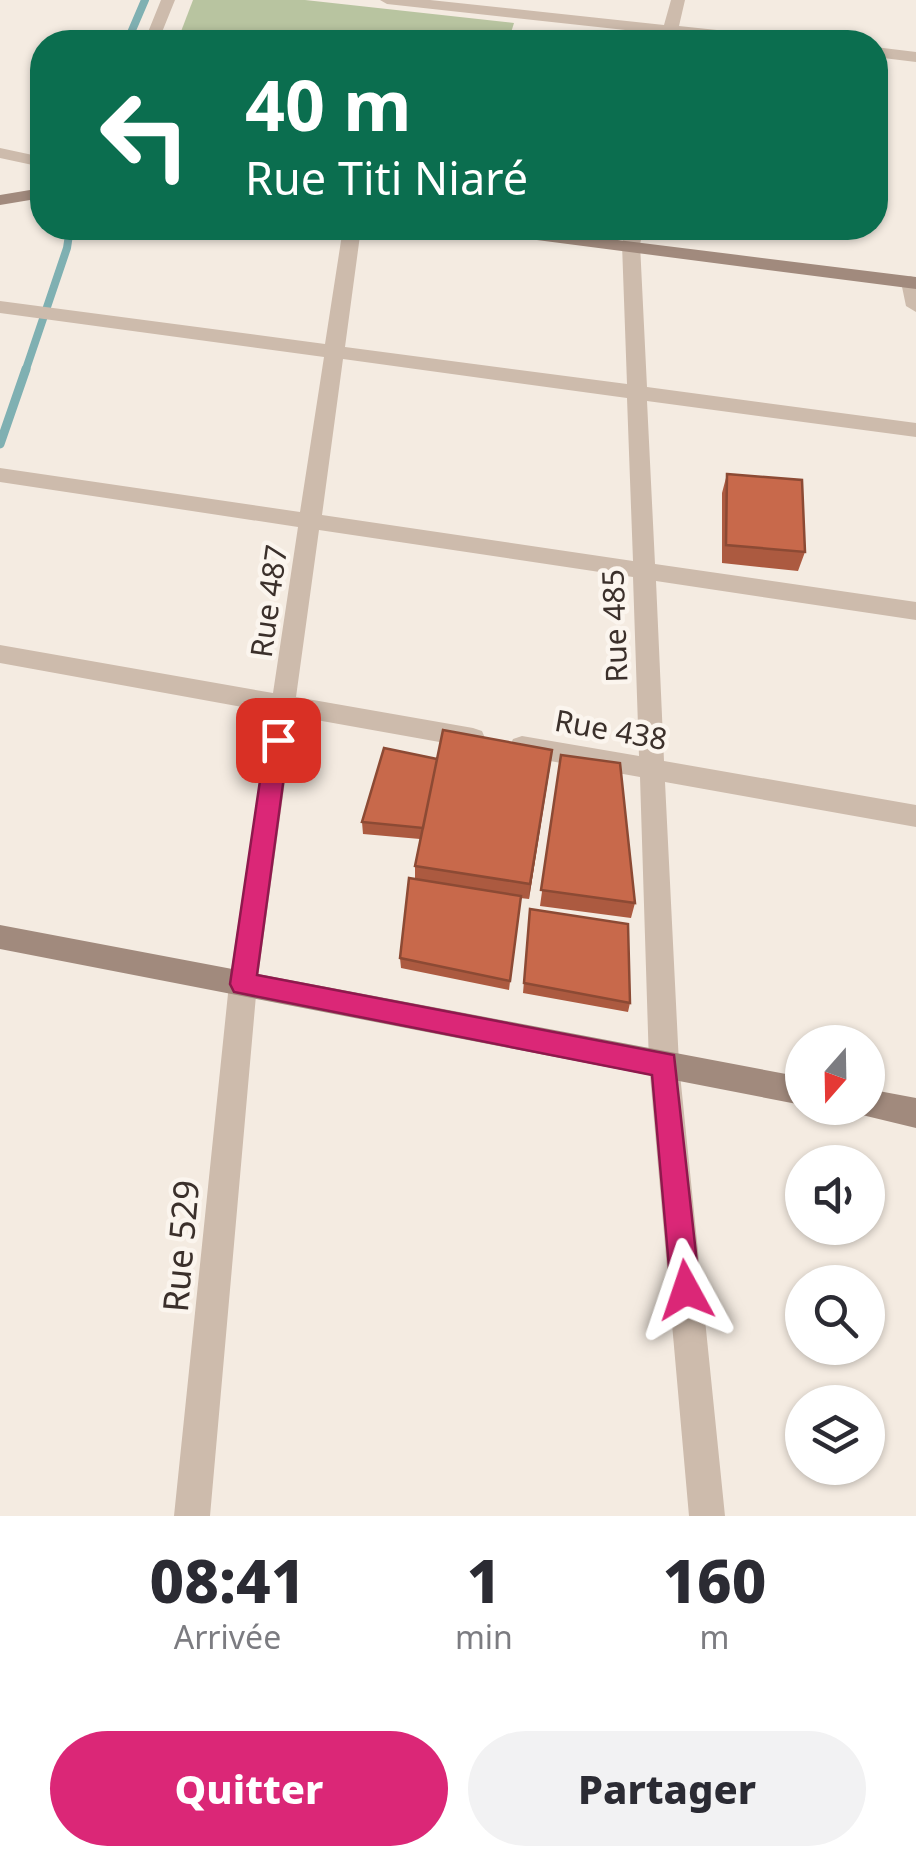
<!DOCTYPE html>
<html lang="fr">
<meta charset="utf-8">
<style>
body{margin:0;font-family:"Noto Sans",sans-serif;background:#f2f2f3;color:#2b2b33;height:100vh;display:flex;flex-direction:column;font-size:38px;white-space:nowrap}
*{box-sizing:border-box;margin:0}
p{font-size:32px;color:#7c7c81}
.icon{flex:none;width:55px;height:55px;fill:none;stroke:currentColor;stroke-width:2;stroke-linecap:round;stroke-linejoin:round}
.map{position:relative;height:1516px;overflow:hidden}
.side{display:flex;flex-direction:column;background:#fff;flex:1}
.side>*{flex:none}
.top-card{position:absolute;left:30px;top:30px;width:858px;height:210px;border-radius:40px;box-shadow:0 2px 8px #0004;background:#0b6e4f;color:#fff;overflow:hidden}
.needle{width:65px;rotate:200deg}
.controls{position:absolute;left:785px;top:1025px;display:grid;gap:20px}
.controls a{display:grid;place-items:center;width:100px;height:100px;border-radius:50%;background:#fff;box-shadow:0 2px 8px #0004;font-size:50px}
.pin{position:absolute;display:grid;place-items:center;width:85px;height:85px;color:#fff;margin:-42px;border-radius:20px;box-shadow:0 5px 15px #0006}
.me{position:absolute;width:110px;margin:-55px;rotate:355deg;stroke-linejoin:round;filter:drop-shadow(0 0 8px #0008)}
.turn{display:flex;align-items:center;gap:35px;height:210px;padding:0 50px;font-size:45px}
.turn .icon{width:130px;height:130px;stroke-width:2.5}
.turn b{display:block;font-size:70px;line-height:85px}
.eta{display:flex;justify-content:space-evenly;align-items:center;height:170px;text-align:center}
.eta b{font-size:60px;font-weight:800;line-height:70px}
.button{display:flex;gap:20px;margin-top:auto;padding:20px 50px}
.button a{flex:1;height:115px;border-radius:60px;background:#db2777;color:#fff;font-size:40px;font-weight:800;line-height:115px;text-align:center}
.button a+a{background:#f2f2f3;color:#2b2b33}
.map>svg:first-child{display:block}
</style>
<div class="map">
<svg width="916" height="1516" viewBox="0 0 916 1516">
<rect width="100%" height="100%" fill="#f4ebe1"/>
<path fill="#b8c4a0" d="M 193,0 L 305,0 L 514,23 L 508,42 L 177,42 Z"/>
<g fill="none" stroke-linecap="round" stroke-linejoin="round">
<path stroke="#7fb0b2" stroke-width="8" d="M 127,42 L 145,0
M 25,372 L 67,248 L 70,228"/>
<path stroke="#7fb0b2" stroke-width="9" d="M 0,444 L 26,369"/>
<path fill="#cdbbac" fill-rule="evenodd" d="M 161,0 L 175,0 L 158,42 L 144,42 Z
M 380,0 L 430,0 L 664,25 L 671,0 L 685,0 L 679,26 L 784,37 L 792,42 L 745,42 L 677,35 L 675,42 L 661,42 L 662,34 L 387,4 Z
M 875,47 L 916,52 L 916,62 L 875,57 Z
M 0,148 L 42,157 L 42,167 L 0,158 Z
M 343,228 L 361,228 L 345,347 L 627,384 L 622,244 L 626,228 L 644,228 L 640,244 L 647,387 L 916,423 L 916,437 L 647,401 L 655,564 L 916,602 L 916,620 L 656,581 L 664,761 L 916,805 L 916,827 L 665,782 L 679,1064 L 725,1516 L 689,1516 L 649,1064 L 640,777 L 522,756 L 513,753 L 510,746 L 513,739 L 522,736 L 639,756 L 633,577 L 319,530 L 296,697 L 473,728 L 482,731 L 485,738 L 482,745 L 473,748 L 294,716 L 257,984 L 210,1516 L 174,1516 L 229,984 L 270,712 L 0,663 L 0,645 L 273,693 L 298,527 L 0,482 L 0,468 L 300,512 L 324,357 L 0,313 L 0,301 L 325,344 ZM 343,359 L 627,398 L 633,561 L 322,515 Z
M 910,276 L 916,278 L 916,312 L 906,306 L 901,282 Z"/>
<path fill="#a18a7d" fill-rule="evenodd" d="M 42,188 L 42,198 L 0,205 L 0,195 Z
M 473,228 L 521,228 L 916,277 L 916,289 L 482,233 Z
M 0,925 L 802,1077 L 802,1105 L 0,949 Z
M 868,1089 L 916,1098 L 916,1128 L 858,1114 L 855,1108 L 868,1108 Z"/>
</g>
<path fill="#ac5a40" d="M 727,474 L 805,552 L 798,571 L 722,563 L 722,493 Z
M 552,750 L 529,899 L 520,898 L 509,990 L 401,968 L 400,958 L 415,879 L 415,866 L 420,839 L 363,834 L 362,822 L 437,759 Z
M 561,755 L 635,903 L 631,918 L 540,906 Z
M 530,909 L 630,1003 L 628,1012 L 523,993 Z"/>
<path fill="#8c4a34" d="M 552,750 L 550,767 L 529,899 L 530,884 Z"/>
<path fill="#c8694b" stroke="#8c4a34" stroke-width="2.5" d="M 727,474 L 802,480 L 805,552 L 726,545 Z
M 443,730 L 552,750 L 530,884 L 415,866 Z
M 384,748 L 437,759 L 423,828 L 362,822 Z
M 561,755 L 620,763 L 635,903 L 541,890 Z
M 409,878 L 521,896 L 510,981 L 400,958 Z
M 530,909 L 628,924 L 630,1003 L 524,983 Z"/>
<path fill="#db2777" stroke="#8e194d" stroke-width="2.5" d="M 278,731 L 289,740 L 257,975 L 674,1055 L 700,1290 L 696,1301 L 686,1305 L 675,1301 L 671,1290 L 652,1075 L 234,992 L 230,984 L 266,740 Z"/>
<g text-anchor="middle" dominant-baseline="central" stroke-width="9" stroke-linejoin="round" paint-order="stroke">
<g font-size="30" fill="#3b302b" stroke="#fbf5ee">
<text transform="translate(268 601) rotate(-82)">Rue 487</text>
<text transform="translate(614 626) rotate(-92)">Rue 485</text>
<text transform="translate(611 729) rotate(10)">Rue 438</text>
</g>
<g font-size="35" fill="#3b302b" stroke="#fbf5ee">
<text transform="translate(180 1246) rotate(-85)">Rue 529</text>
</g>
</g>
</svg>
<div class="controls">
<a><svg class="needle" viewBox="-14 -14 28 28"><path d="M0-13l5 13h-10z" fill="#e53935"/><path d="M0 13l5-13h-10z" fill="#7c7c81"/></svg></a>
<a><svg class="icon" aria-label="sound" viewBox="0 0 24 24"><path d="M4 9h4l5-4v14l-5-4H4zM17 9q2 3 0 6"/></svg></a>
<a><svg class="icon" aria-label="search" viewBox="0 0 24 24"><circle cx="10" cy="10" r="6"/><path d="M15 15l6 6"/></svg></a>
<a><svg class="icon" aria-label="layers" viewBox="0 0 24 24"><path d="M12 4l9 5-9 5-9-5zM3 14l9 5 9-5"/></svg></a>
</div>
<div class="pin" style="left:278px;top:740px;background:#d93025"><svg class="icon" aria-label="arrive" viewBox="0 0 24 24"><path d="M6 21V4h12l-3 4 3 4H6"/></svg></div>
<svg class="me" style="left:686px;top:1290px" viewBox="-20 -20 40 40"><path d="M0-17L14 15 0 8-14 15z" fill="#db2777" stroke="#fff" stroke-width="4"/></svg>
<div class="top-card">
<div class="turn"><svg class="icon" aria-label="left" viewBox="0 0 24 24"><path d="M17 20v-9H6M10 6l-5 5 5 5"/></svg><div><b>40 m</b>Rue Titi Niaré</div></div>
</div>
</div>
<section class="side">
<div class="eta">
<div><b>08:41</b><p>Arrivée</p></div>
<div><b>1</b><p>min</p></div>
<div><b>160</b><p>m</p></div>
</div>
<div class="button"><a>Quitter</a><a>Partager</a></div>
</section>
